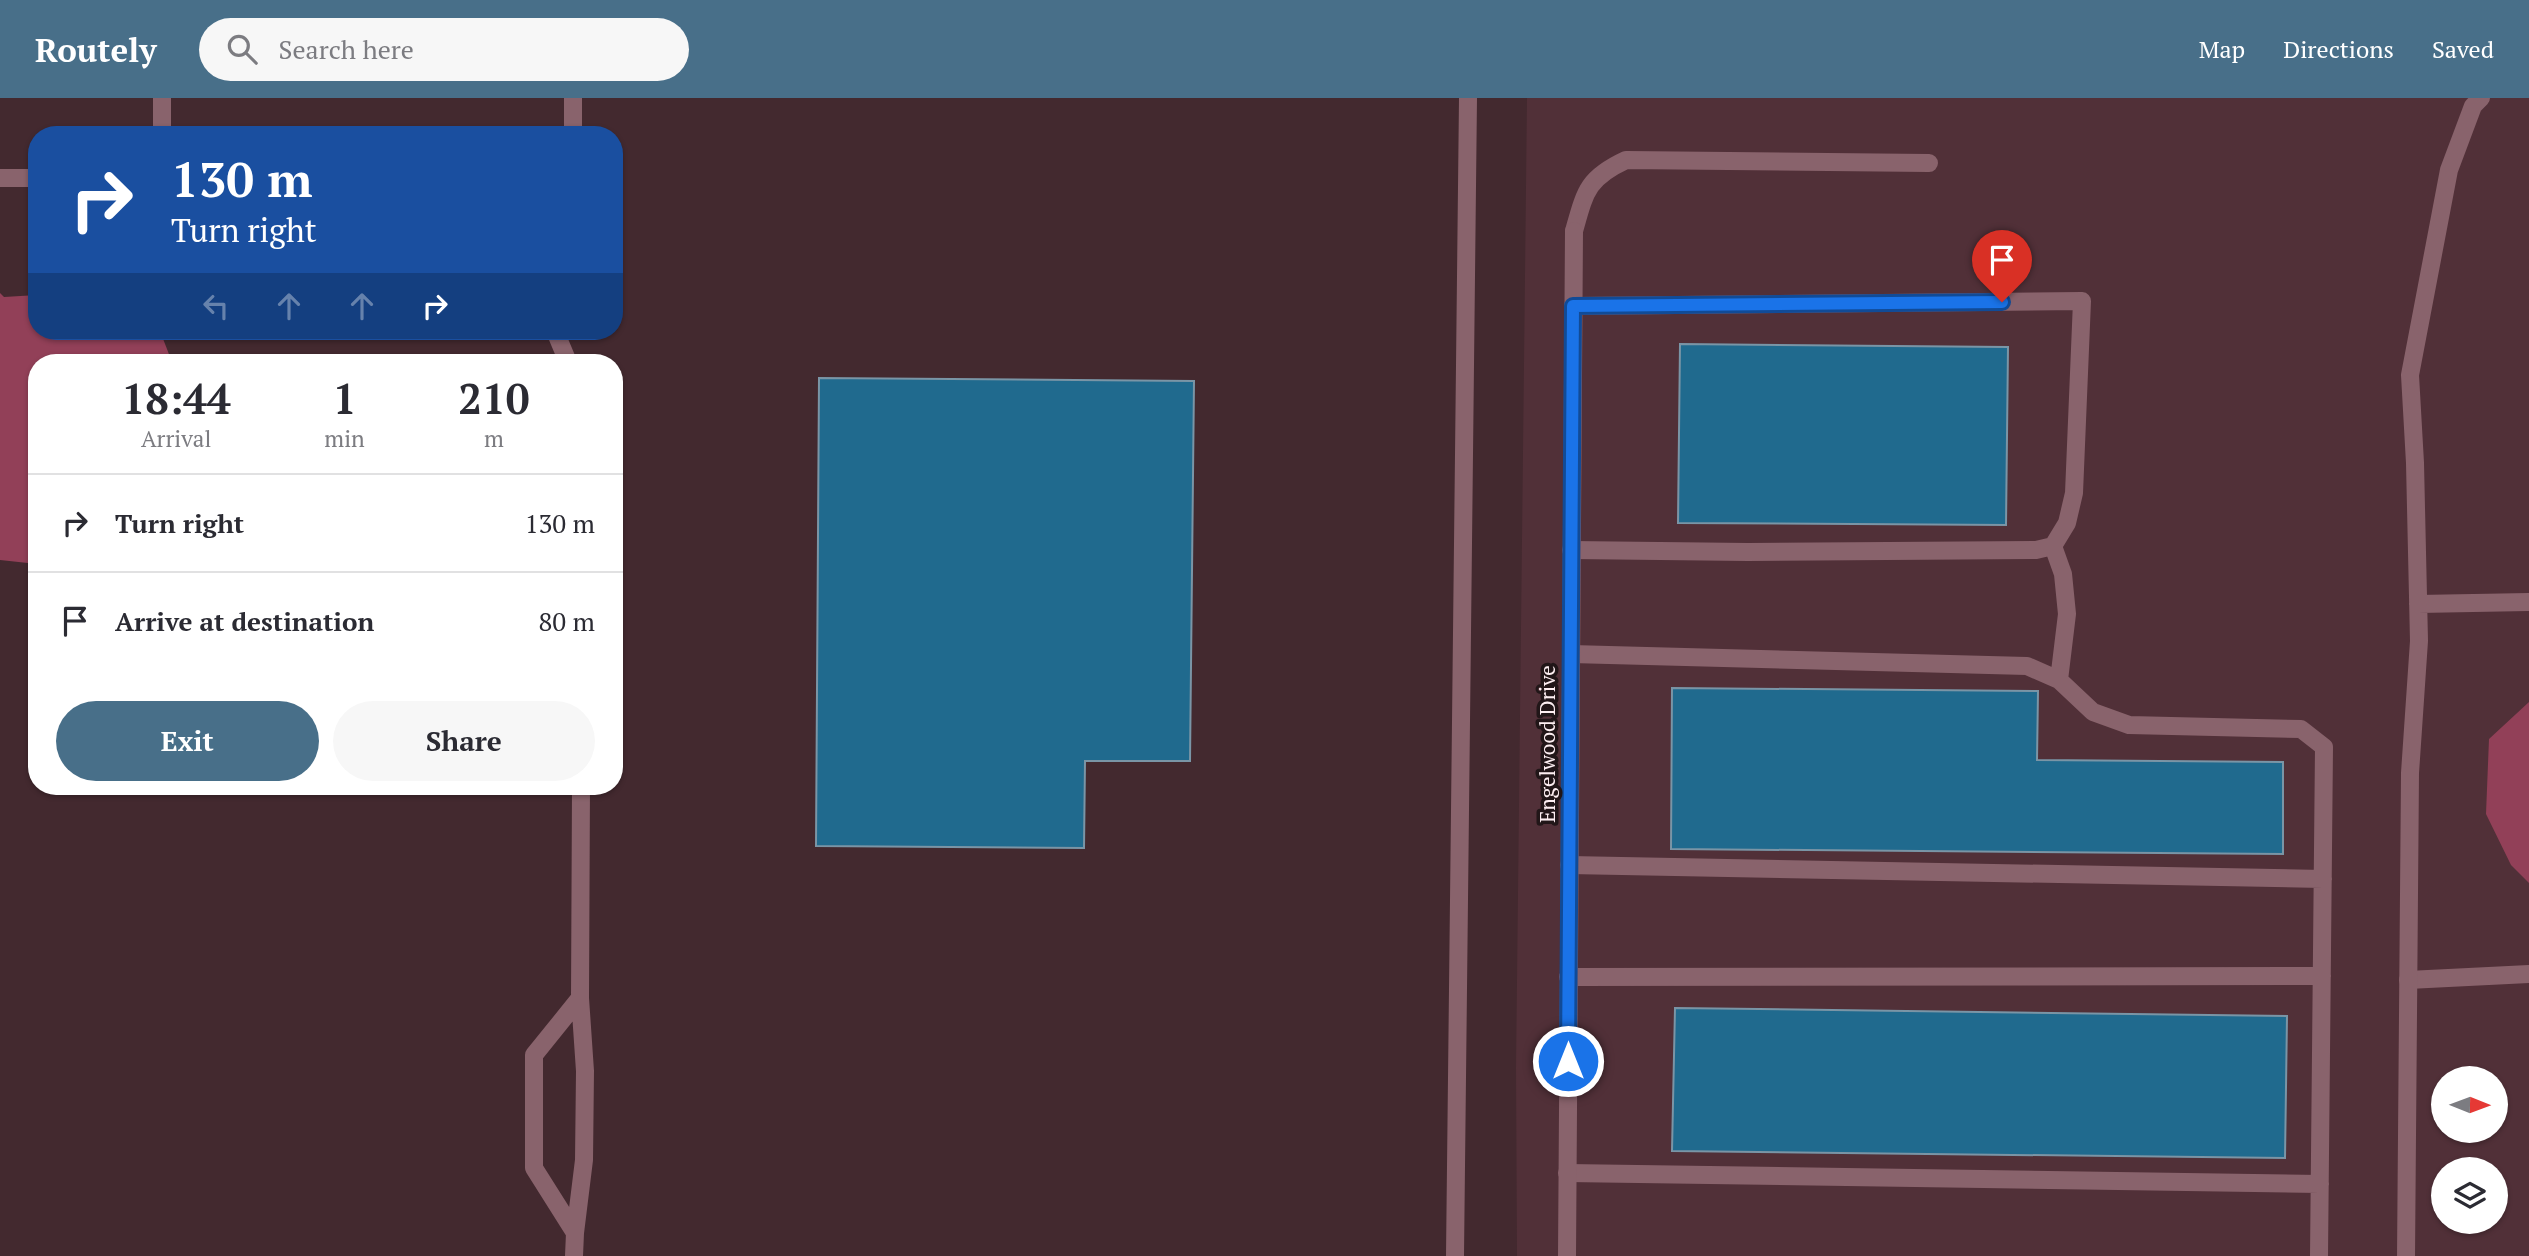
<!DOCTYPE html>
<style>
body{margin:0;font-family:"PT Serif",serif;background:#f7f7f7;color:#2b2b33;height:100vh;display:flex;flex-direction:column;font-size:26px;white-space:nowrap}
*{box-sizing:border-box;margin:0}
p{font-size:23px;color:#7c7c81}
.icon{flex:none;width:38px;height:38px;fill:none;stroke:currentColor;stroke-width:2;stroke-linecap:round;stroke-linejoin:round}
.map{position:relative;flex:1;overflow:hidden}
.drawer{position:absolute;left:28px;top:256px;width:595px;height:441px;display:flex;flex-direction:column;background:#fff;border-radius:28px;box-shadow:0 2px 5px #0004}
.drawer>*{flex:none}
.banner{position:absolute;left:28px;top:28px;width:595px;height:214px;border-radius:28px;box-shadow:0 2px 5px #0004;background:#1a4fa0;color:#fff;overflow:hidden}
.needle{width:46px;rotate:91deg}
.buttons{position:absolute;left:2431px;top:968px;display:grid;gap:14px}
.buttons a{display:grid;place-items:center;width:77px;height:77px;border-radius:50%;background:#fff;box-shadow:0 2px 5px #0004;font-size:35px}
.pin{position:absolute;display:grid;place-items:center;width:60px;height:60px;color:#fff;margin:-72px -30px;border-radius:50% 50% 50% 0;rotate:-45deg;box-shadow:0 0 7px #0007}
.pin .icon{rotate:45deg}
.me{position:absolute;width:77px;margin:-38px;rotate:0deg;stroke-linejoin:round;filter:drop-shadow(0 0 5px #0008)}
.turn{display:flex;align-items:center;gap:24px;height:147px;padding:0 28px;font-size:32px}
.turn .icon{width:91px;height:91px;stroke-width:2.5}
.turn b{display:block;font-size:49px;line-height:60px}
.lanes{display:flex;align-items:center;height:66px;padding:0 28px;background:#0003;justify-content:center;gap:35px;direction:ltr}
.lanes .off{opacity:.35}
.eta{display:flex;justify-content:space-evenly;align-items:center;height:119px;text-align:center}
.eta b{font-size:42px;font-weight:800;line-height:49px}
.primary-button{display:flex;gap:14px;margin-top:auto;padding:14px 28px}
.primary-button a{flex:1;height:80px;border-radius:42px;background:#486f89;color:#fff;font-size:28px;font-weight:800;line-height:80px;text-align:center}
.primary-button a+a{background:#f7f7f7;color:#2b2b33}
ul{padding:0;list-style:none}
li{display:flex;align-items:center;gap:21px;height:98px;padding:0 28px;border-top:2px solid #e1e1e2}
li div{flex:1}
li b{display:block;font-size:26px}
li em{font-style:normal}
header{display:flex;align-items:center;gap:42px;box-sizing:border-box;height:98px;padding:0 35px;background:#486f89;color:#fff}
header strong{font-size:33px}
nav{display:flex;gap:38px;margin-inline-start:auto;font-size:24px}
.search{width:490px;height:63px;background:#f7f7f7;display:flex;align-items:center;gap:18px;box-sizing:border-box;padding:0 24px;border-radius:38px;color:#7c7c81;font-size:26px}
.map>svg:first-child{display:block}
</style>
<header>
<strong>Routely</strong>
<div class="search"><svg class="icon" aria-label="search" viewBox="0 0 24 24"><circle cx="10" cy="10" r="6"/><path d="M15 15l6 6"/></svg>Search here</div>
<nav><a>Map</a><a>Directions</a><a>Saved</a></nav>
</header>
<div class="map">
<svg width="2529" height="1158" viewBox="0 0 2529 1158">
<rect width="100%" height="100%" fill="#43292f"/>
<path fill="#513038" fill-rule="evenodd" d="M 1527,0 L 2529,0 L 2529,1158 L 1517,1158 L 1516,970 ZM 2443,980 L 2496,980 L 2496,1032 L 2443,1032 ZM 2443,1071 L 2496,1071 L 2496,1124 L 2443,1124 Z"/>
<path fill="#924058" d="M 0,195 L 4,199 L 37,197 L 37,233 L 160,233 L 172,264 L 37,264 L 37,466 L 0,462 Z
M 2529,604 L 2529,785 L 2511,767 L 2486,716 L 2489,641 Z"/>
<path fill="#206a8e" stroke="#7a95a6" stroke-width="2" d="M 1680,246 L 2008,249 L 2006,427 L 1678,425 Z
M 819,280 L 1194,283 L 1190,663 L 1085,663 L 1084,750 L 816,748 Z
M 1672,590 L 2038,593 L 2037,662 L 2283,664 L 2283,756 L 1671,751 Z
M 1675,910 L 2287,918 L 2285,1060 L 1672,1053 Z"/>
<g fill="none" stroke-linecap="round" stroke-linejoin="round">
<path stroke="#89636c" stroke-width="18" d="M 162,37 L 162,0
M 573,37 L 573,0
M 0,80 L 37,80
M 1574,133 C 1585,94 1587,80 1626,62 L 1929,65
M 555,233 L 568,264
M 2053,448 L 2063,476 L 2067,516 L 2059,582
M 1571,452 L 1748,454 L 2036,452 L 2053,448 L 2067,425 L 2074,395 L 2082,203 L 1573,208
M 1571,556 L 2027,568 L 2059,582 L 2093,614 L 2129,627 L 2301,631 L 2324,649 L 2319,1158
M 1569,767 L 2323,781
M 1568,879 L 2322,878
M 2408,882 L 2529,876
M 1567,1075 L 2320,1086
M 575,1135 L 534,1070 L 534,957 L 580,900
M 574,1158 L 575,1135 L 584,1062 L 585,973 L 580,900 L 581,688
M 1455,1158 L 1468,0"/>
<path stroke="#89636c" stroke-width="18" d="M 2418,506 L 2529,504
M 1567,1158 L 1574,133
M 2406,1158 L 2410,675 L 2419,543 L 2415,365 L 2410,277 L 2449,72 L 2473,8 L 2481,0"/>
</g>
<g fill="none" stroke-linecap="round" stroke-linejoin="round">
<defs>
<path id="route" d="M 1568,963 L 1573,208 L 2002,204"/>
</defs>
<use href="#route" stroke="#114b97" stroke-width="18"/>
<use href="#route" stroke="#1a73e8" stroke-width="12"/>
</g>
<g text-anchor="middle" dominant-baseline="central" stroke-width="7" stroke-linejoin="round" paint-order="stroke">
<g font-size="21" fill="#fdeff2" stroke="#211618">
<text transform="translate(1547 646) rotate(-90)">Engelwood Drive</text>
</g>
</g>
</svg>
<div class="buttons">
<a><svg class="needle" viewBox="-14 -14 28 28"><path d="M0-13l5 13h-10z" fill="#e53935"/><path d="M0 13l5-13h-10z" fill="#7c7c81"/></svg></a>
<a><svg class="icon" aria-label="layers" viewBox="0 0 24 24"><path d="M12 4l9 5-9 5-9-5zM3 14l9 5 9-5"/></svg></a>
</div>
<div class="pin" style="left:2002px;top:204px;background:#d93025"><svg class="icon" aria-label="arrive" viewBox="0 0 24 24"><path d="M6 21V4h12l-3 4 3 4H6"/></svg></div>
<svg class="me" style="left:1568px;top:963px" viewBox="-20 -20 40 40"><circle r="17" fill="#1a73e8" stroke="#fff" stroke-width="3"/><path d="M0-11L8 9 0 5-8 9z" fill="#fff"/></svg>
<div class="banner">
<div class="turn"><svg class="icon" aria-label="right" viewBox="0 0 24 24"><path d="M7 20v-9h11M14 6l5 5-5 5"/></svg><div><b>130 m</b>Turn right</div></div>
<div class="lanes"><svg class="icon off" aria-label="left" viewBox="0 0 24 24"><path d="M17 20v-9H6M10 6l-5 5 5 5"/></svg><svg class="icon off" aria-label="ahead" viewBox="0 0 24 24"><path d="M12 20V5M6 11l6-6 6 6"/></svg><svg class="icon off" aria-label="ahead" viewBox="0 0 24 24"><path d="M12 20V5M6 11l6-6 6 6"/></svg><svg class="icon" aria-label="right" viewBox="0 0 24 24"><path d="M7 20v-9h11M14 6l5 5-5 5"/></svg></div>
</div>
<section class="drawer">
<div class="eta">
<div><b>18:44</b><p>Arrival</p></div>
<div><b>1</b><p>min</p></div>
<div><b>210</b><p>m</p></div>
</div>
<ul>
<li><svg class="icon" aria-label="right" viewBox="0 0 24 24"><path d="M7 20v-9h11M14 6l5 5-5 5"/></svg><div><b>Turn right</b></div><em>130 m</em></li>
<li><svg class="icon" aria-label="arrive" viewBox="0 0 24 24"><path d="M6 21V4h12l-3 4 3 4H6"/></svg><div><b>Arrive at destination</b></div><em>80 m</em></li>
</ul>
<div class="primary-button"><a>Exit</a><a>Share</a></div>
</section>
</div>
